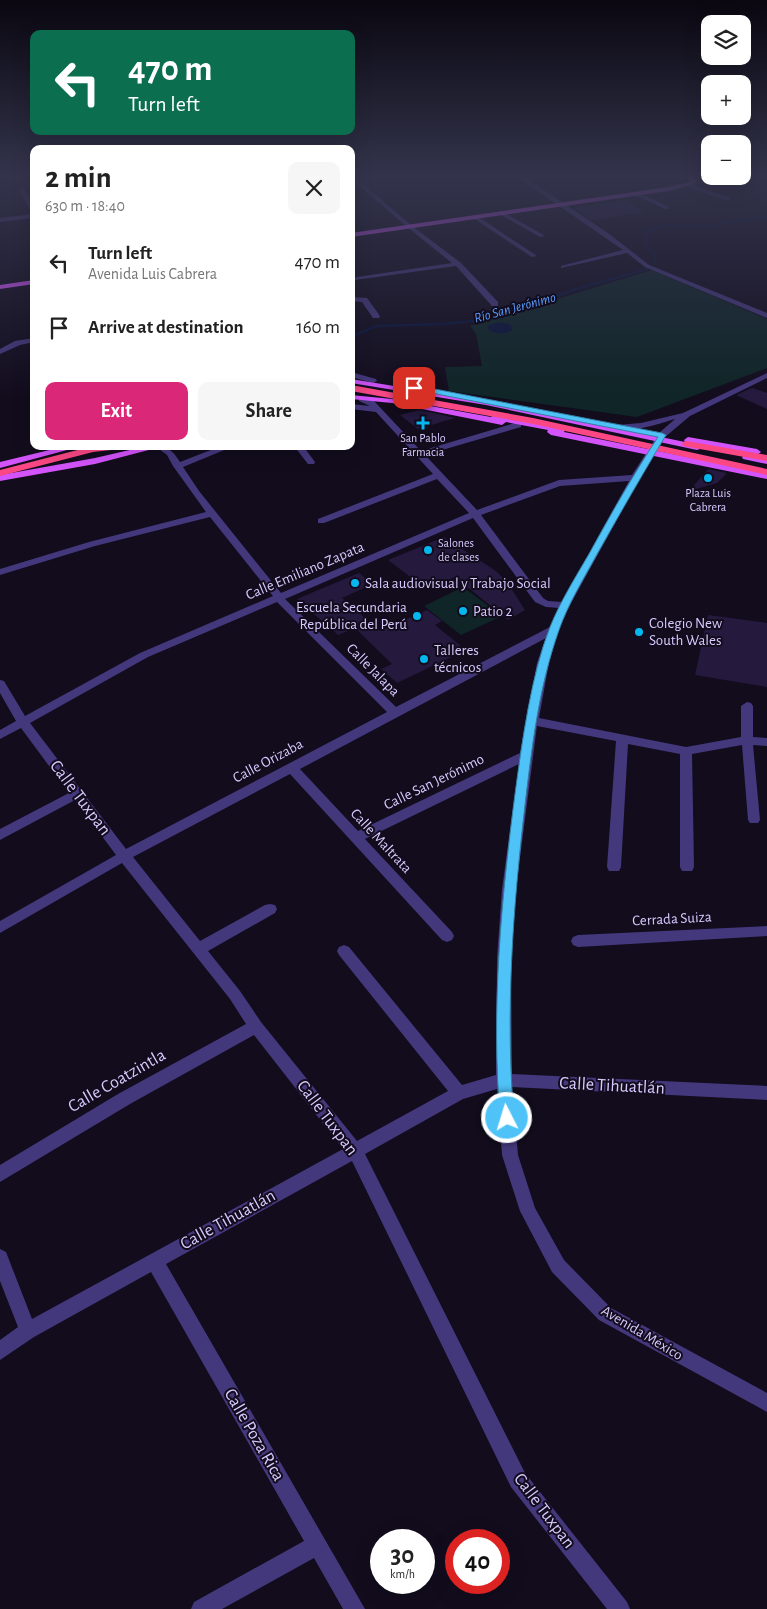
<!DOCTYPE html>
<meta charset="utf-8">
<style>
body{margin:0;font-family:"Alegreya Sans",sans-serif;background:#f6f6f6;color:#222;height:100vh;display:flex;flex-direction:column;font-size:19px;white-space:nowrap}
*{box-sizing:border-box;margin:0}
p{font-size:16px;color:#767676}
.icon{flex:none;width:28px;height:28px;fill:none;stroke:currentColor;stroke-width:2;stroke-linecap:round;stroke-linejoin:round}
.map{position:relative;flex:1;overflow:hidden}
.sheet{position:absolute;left:30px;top:145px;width:325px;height:305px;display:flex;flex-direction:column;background:#fff;border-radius:10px;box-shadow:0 5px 20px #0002}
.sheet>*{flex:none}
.hud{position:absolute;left:30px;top:30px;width:325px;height:105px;border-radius:10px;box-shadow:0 5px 20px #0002;background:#0b6e4f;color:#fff;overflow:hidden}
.buttons{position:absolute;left:701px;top:15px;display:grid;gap:10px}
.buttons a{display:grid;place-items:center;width:50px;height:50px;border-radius:10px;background:#fff;box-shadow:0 5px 20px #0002;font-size:25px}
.speed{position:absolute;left:370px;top:1529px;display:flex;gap:10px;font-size:25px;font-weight:700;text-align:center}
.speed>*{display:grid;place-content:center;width:65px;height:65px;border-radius:50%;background:#fff;box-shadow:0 5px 20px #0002;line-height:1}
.speed small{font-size:12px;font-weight:400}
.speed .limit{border:8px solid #d22;background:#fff;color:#111}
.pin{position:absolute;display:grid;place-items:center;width:42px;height:42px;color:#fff;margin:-21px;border-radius:10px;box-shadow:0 2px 8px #0006}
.me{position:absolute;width:55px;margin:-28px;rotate:355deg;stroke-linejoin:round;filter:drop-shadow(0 0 4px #0008)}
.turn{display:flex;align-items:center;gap:18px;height:105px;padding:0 15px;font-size:22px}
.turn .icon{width:65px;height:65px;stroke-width:2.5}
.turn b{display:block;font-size:35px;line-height:42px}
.round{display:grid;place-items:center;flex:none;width:52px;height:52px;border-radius:10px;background:#f6f6f6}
.overview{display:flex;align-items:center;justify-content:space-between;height:85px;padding:0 15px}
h1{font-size:30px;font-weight:700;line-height:38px}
.cta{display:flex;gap:10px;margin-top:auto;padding:10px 15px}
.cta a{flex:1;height:58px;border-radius:10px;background:#db2777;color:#fff;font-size:20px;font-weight:700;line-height:58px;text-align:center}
.cta a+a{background:#f6f6f6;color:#222}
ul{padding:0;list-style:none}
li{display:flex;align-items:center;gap:15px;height:65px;padding:0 15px}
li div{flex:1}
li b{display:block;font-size:19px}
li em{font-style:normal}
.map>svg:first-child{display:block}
</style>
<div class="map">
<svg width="767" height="1609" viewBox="0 0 767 1609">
<rect width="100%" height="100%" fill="#120c1d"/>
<path fill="#0f2527" d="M 652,270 L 767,319 L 767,368 L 637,417 L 449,391 L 445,367 L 482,366 L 476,334 L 470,326 Z
M 463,587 L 502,616 L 461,635 L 424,606 Z"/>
<path fill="#0a1439" d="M 500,322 L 511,325 L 512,330 C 505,335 494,335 487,328 L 489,325 Z"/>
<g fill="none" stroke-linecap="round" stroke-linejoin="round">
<path stroke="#0a1439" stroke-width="2.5" d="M 655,264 L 655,257 L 647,248 L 645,232 L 667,224 L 700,227 L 767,216
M 351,337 L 376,326 L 444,324 L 482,320 L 515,311 L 576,289 L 647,269"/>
<path stroke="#0a1439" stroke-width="4" d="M 351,337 L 354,336"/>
</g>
<path fill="#25193e" d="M 627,200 L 645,212 L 592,220 L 574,208 Z
M 752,388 L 767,393 L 767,409 L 736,395 Z
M 419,410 L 430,412 L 455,418 L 418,429 L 400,415 Z
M 708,469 L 727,473 L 717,483 L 689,491 Z
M 444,537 L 496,571 L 507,582 L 525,610 L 508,620 L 455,577 L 426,589 L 388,560 Z
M 359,573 L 373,584 L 342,598 L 380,631 L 427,610 L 442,621 L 435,625 L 466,650 L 397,683 L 381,669 L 392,664 L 355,628 L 338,635 L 297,599 Z
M 708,615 L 767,623 L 767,687 L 695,675 Z"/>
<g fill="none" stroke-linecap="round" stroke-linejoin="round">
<path fill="#44387c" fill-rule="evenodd" d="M 351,174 L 411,225 L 461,263 L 498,302 L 498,306 L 492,306 L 456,266 L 355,280 L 355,278 L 357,277 L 452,263 L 407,227 L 351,178 Z
M 513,174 L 520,174 L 608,233 L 649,265 L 767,313 L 767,318 L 645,267 L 627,253 L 561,268 L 561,266 L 623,250 Z
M 686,184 L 690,184 L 731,198 L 728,200 L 714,197 L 686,186 Z
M 22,188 C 30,193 34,205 34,214 L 31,212 L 19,190 Z
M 637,192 L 669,207 L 670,208 L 665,209 L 635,195 Z
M 501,211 L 544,235 L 545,236 L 540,237 L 499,214 L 499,212 Z
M 34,214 L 34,218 L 0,222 L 0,218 Z
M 475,215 L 477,216 L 537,256 L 532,257 L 473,218 L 473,216 Z
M 351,297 L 367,298 L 380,316 L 379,318 L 373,318 L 362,302 L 351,301 Z
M 34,338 L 34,342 L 20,345 L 0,354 L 0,349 L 15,341 Z
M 351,372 L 376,379 L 377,381 L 373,383 L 351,377 Z
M 767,373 L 767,378 L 690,416 L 665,437 L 640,478 L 570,605 L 559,629 L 549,663 L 539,718 L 686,747 L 741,737 L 741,706 L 747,702 L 751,703 L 753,706 L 753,737 L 767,738 L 767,746 L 753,745 L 760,820 L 758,823 L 750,823 L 748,820 L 742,745 L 692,754 L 694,867 L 692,871 L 682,871 L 680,867 L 680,754 L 628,744 L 621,867 L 619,871 L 609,871 L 607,867 L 616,741 L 537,726 L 516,889 L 511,958 L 512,1074 L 767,1086 L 767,1100 L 512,1087 L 518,1155 L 535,1208 L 564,1260 L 611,1308 L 767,1393 L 767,1412 L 599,1320 L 552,1272 L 520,1211 L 502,1155 L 497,1089 L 463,1099 L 365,1154 L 525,1473 L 627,1602 L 630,1609 L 607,1609 L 511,1487 L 352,1161 L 166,1264 L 365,1609 L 343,1609 L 314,1558 L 222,1609 L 191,1609 L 194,1602 L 304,1541 L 151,1272 L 34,1337 L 0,1360 L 0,1340 L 18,1327 L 0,1281 L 0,1249 L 6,1252 L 32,1319 L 343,1149 L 254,1035 L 130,1104 L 0,1182 L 0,1165 L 118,1094 L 246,1024 L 230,999 L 122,863 L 0,933 L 0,921 L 116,855 L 75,800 L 0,840 L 0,829 L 69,793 L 21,728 L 0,739 L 0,730 L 16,721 L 0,693 L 0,680 L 4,681 L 25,716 L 140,653 L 273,596 L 210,517 L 95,546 L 0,575 L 0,569 L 89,542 L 206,512 L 173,466 L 167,455 L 155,446 C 168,446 173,451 180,462 L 221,446 L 234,446 L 183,467 L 199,491 L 281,593 L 469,513 L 437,479 L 324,523 L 318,523 L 318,519 L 433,474 L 376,412 L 351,409 L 351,404 L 370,406 L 359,401 L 359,397 L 365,397 L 374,401 L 421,451 L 515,423 L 521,423 L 521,427 L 425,455 L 477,510 L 559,480 L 632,475 L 659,433 L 675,419 C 662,423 627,435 616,427 L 617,425 L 641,423 L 683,413 ZM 629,481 L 562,602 L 548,601 L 543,598 L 481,515 L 560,486 ZM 473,518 L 535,602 L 546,607 L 559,608 L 550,627 L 396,707 L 285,599 ZM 277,602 L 387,712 L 126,849 L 30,723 L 148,657 ZM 546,638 L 537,663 L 520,753 L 358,831 L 300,769 ZM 519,764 L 502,889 L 497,958 L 496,1075 L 462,1085 L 349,947 L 344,945 L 339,947 L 337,951 L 339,955 L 448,1091 L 357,1141 L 261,1022 L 240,991 L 208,951 L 275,913 L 277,909 L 275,905 L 270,904 L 265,905 L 200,941 L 133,857 L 290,774 L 442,940 L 447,942 L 452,940 L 454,936 L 452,932 L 365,839 Z
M 294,446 L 303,446 L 315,462 L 314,464 L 308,464 Z
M 767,926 L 767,936 L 578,947 L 573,945 L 571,941 L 573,937 L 578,935 Z"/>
<path fill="#d354fb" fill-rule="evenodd" d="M 686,174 L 692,174 L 697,180 L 695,184 L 668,191 L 351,237 L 351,233 L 668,187 L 690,182 Z
M 34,280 L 34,284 L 0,289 L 0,285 Z
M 351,379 L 486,401 L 685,442 L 684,440 L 688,437 L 757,449 L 761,452 L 757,455 L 691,443 L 700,445 L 700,449 L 697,450 L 486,405 L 351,383 Z
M 351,395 L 392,399 L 491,417 L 495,414 L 561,427 L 565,430 L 564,432 L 767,473 L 767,479 L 551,435 L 547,432 L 548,430 L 506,422 L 502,425 L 392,403 L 351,399 Z
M 66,446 L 82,446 L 0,468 L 0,462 Z
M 147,446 L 164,446 L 95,464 L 0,481 L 0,475 L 95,458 Z
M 746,454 L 767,458 L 767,464 L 743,459 L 742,457 Z"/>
<path fill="#fb4885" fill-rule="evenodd" d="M 351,385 L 533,418 L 767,469 L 767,475 L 533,424 L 351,391 Z
M 687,441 L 767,455 L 767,461 L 683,446 L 682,444 L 683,442 Z
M 93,446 L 125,446 L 120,449 L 93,452 L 0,476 L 0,470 Z"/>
</g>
<linearGradient id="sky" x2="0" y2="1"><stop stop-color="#0a0710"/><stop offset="0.44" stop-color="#33344c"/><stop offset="1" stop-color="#33344c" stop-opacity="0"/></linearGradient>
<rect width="767" height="399" fill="url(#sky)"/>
<path fill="#4fc3f7" stroke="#337fa1" d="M 414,385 L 662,433 L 666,435 C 642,475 619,515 596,556 C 583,580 568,604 559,630 C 539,686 532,746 525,805 C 513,908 505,1013 514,1118 L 512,1122 L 507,1124 L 502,1122 L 500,1118 C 491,1009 501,901 515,794 C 522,742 531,675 550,627 C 560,602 575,578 589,554 C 611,514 633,475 658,437 L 411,389 L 411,386 Z"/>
<g fill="#05b7ee" stroke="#120c1d" stroke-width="2">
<path d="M420.5 415.5h5v5h5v5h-5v5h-5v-5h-5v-5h5z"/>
<circle cx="708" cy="478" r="5"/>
<circle cx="428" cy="550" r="5"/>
<circle cx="355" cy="583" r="5"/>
<circle cx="463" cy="611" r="5"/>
<circle cx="417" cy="616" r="5"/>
<circle cx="639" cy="632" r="5"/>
<circle cx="424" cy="659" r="5"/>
</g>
<g text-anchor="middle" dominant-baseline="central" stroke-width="4" stroke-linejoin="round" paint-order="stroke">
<g font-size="12" fill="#d7cafe" stroke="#120c1d">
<text x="423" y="438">San Pablo<tspan x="423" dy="14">Farmacia</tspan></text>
<text x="708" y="493">Plaza Luis<tspan x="708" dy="14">Cabrera</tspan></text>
<text x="438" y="543" text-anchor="start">Salones<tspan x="438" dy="14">de clases</tspan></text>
</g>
<g font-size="14" font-style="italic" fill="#5a9bfb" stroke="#120c1d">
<text transform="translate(515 308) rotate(-15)">Río San Jerónimo</text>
</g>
<g font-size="15" fill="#d7cafe" stroke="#120c1d">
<text transform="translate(305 571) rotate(-23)">Calle Emiliano Zapata</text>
<text transform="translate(373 670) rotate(45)">Calle Jalapa</text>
<text transform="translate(268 761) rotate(-28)">Calle Orizaba</text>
<text transform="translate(434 782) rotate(-26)">Calle San Jerónimo</text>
<text transform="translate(381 841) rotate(47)">Calle Maltrata</text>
<text transform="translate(672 919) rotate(-3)">Cerrada Suiza</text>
<text transform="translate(642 1333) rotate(31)">Avenida México</text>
</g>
<g font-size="15" fill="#d7cafe" stroke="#120c1d" text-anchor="start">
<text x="365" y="583">Sala audiovisual y Trabajo Social</text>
<text x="407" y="607" text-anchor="end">Escuela Secundaria<tspan x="407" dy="17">República del Perú</tspan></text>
<text x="473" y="611">Patio 2</text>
<text x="649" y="623">Colegio New<tspan x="649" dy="17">South Wales</tspan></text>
<text x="434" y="650">Talleres<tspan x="434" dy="17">técnicos</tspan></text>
</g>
<g font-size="18" fill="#d7cafe" stroke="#120c1d">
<text transform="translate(80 798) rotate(53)">Calle Tuxpan</text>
<text transform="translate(117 1081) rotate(-30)">Calle Coatzintla</text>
<text transform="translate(612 1086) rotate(3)">Calle Tihuatlán</text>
<text transform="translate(327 1118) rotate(53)">Calle Tuxpan</text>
<text transform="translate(228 1220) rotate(-29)">Calle Tihuatlán</text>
<text transform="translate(254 1435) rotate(60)">Calle Poza Rica</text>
<text transform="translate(544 1511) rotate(53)">Calle Tuxpan</text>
</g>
</g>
</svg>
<div class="buttons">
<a><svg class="icon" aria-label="layers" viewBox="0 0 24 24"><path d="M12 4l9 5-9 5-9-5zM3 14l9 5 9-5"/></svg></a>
<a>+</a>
<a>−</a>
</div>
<div class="speed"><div>30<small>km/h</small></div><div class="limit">40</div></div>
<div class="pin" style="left:414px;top:388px;background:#d93025"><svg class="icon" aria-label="arrive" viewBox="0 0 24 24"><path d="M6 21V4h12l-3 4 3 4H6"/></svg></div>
<svg class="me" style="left:507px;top:1118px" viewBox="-20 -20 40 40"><circle r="17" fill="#4fc3f7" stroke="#fff" stroke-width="3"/><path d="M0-11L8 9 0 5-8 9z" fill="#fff"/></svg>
<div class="hud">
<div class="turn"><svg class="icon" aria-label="left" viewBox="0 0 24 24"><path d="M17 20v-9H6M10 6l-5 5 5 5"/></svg><div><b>470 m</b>Turn left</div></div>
</div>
<section class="sheet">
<div class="overview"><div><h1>2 min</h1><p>630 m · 18:40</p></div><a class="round"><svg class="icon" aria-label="close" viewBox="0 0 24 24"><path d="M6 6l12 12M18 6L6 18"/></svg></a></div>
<ul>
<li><svg class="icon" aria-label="left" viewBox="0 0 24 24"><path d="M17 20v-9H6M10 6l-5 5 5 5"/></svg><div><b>Turn left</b><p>Avenida Luis Cabrera</p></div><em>470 m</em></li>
<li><svg class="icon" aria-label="arrive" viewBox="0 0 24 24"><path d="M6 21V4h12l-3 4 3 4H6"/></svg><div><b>Arrive at destination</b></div><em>160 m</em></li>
</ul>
<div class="cta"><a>Exit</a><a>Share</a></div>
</section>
</div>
